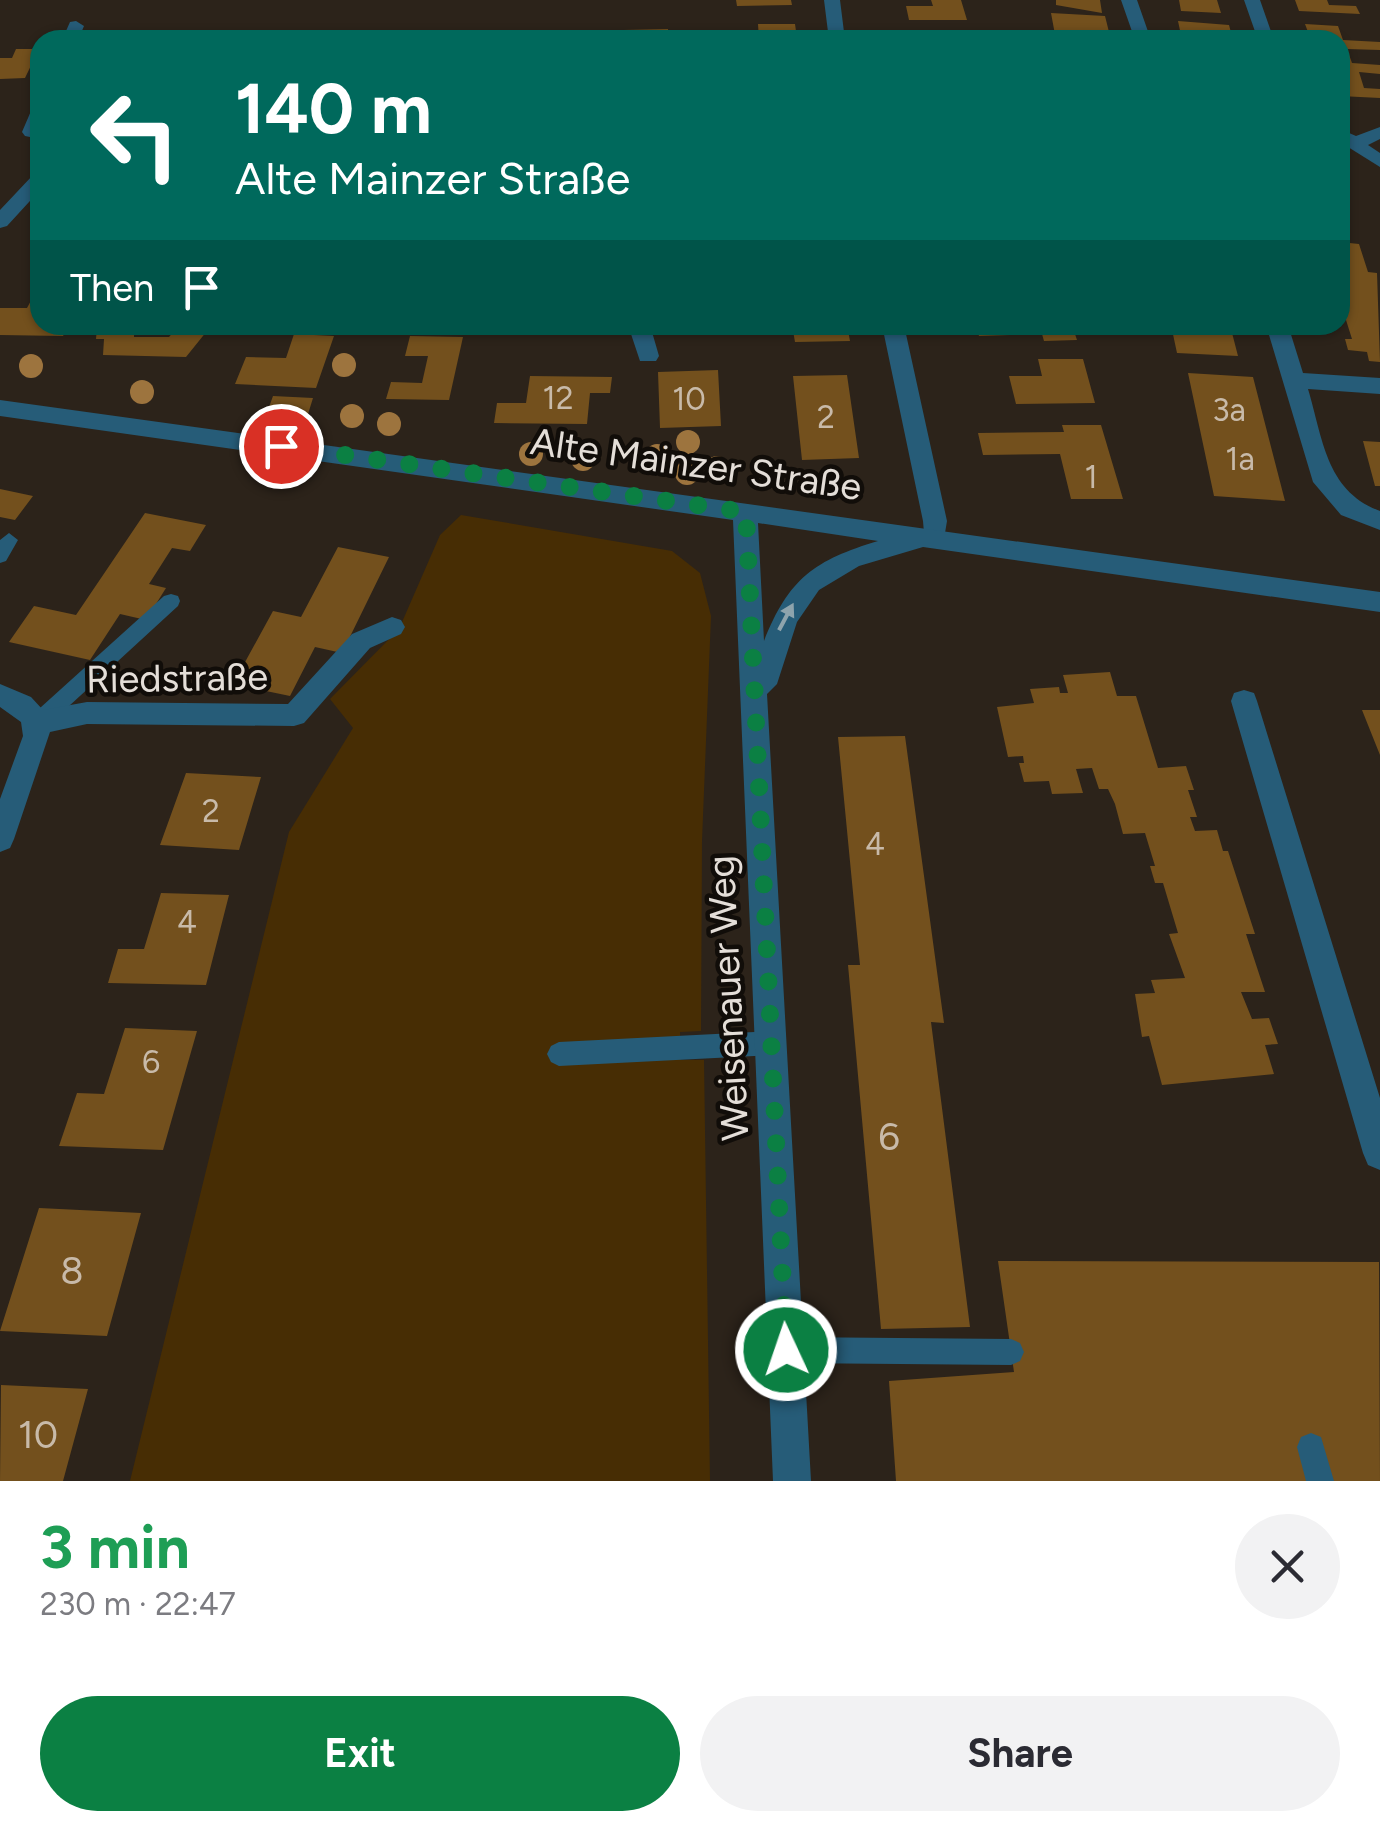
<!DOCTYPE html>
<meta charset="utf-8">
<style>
body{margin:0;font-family:Figtree,sans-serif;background:#f2f2f3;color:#2b2b33;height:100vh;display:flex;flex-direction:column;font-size:38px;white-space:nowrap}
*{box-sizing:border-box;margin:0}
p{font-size:32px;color:#7c7c81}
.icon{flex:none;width:55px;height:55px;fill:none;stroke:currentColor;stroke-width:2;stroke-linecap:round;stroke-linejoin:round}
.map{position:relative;height:1481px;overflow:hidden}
.panel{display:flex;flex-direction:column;background:#fff;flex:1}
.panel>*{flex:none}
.top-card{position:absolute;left:30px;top:30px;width:1320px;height:305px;border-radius:30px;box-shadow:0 2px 8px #0004;background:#00695c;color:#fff;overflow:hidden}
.pin{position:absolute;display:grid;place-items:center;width:85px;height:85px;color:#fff;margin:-42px;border:5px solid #fff;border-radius:50%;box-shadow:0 2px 10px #0007}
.me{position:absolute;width:110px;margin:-55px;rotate:357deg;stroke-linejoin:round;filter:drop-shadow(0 0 8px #0008)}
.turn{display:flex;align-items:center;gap:35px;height:210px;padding:0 40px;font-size:45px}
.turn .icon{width:130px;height:130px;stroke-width:2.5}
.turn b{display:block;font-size:70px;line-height:85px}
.then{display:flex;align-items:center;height:95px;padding:0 40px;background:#0003;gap:20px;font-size:38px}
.round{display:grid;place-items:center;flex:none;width:105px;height:105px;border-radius:52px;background:#f2f2f3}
.summary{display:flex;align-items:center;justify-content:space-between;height:170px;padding:0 40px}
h1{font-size:60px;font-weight:700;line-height:75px;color:#1e9e55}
.action{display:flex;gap:20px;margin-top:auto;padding:20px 40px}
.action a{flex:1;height:115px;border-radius:60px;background:#0b8043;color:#fff;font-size:40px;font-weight:700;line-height:115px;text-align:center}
.action a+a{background:#f2f2f3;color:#2b2b33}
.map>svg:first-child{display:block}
</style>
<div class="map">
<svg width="1380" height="1481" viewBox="0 0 1380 1481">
<rect width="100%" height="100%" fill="#2c231a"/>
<path fill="#472d04" d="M 461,515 L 672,551 L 700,573 L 711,616 L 702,841 L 701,1031 L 680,1032 L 681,1060 L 704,1060 L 710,1481 L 130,1481 L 289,832 L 353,728 L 330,699 L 399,629 L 440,535 Z"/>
<path fill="#73501d" d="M 736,0 L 791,0 L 792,5 L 737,6 Z
M 931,0 L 961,0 L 967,20 L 909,20 L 906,6 L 933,6 Z
M 1056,0 L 1100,0 L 1102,13 L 1056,5 Z
M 1179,0 L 1217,0 L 1221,13 L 1181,11 Z
M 1295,0 L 1327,0 L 1329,5 L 1356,6 L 1360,14 L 1299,11 Z
M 1051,13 L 1105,16 L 1111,40 L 1056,40 Z
M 1178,21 L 1229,25 L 1233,40 L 1182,40 Z
M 758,24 L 795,24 L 797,38 L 759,40 Z
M 1305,24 L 1338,26 L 1343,40 L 1380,42 L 1380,50 L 1347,49 L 1352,63 L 1380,65 L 1380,74 L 1359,72 L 1364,88 L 1380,89 L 1380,98 L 1340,96 L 1340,40 L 1311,40 Z
M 668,29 L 668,40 L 622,40 L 623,30 Z
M 932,31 L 967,31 L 969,40 L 934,40 Z
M 16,49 L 39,49 L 25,78 L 0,79 L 0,58 L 12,58 Z
M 1340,242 L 1359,244 L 1368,272 L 1377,273 L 1380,362 L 1369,361 L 1367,352 L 1348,350 L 1345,339 L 1352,339 L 1346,320 L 1340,320 Z
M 40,284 L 40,325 L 69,325 L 63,336 L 0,335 L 0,308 L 27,308 Z
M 111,325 L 134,325 L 134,337 L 169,337 L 180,325 L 211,326 L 186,357 L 103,355 L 104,339 L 96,339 L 97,327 Z
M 673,325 L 722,325 L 722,332 L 673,333 Z
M 792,325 L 847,325 L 850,341 L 795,342 Z
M 976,325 L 1072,325 L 1077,340 L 1044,341 L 1042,334 L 979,336 Z
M 1171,325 L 1230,325 L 1238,356 L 1177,353 Z
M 294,334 L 334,336 L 316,388 L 235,384 L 246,357 L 286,358 Z
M 410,336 L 463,337 L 449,400 L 386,399 L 391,382 L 422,383 L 428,356 L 405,356 Z
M 1038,359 L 1083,359 L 1095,403 L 1016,404 L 1009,376 L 1042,376 Z
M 718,370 L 721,426 L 660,428 L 658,372 Z
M 1188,373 L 1253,377 L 1285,501 L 1214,496 Z
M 847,375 L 859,458 L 802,460 L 793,376 Z
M 530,376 L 612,377 L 610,393 L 590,393 L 587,424 L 494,423 L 497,403 L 526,403 Z
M 273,396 L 313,398 L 304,427 L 264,421 Z
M 1062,425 L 1101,425 L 1123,499 L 1071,499 L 1060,454 L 983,455 L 978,433 L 1064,432 Z
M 1363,441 L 1380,442 L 1380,486 L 1375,486 Z
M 0,489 L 33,496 L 15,520 L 0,517 Z
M 145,513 L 206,525 L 190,551 L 172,548 L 149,584 L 166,588 L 146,620 L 120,614 L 90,660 L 9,642 L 34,606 L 76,615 Z
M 338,547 L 389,557 L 342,653 L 315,647 L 290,696 L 233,684 L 273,611 L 301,617 Z
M 1110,672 L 1117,696 L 1136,696 L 1158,768 L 1186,766 L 1194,790 L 1188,790 L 1197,817 L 1190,817 L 1195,831 L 1217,830 L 1223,851 L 1228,851 L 1255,934 L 1246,934 L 1265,992 L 1241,992 L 1252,1019 L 1269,1018 L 1278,1044 L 1265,1045 L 1274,1074 L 1162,1085 L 1149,1036 L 1142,1037 L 1135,994 L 1155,993 L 1151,980 L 1185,978 L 1169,934 L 1178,933 L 1163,883 L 1155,883 L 1150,866 L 1155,866 L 1145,833 L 1123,834 L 1115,804 L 1108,789 L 1099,789 L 1092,768 L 1076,769 L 1083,793 L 1052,794 L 1049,781 L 1024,782 L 1019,763 L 1024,763 L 1023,756 L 1008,757 L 997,707 L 1034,703 L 1030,689 L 1059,687 L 1060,693 L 1068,693 L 1063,675 Z
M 1362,710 L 1380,710 L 1380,755 Z
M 905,736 L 944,1023 L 931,1022 L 970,1327 L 881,1329 L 848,965 L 860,965 L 838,737 Z
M 186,773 L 261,777 L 239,850 L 160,845 Z
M 161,893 L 229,895 L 206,985 L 108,983 L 118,949 L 144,949 Z
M 125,1028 L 197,1031 L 163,1150 L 59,1146 L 77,1093 L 104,1094 Z
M 39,1208 L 141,1213 L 107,1336 L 0,1331 Z
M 998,1261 L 1379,1262 L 1380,1481 L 896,1481 L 889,1381 L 1014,1372 Z
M 1,1385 L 88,1389 L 63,1481 L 0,1481 Z"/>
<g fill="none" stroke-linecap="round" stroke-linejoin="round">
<path fill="#265c78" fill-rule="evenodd" d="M 673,31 L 677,32 L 679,40 L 667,40 L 669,32 Z
M 9,533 L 18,540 L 6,561 L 0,563 L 0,540 Z
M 171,594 L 178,596 L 180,601 L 178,606 L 44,729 L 30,729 L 27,723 L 30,717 L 164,596 Z
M 772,1031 L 780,1035 L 784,1043 L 780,1051 L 772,1055 L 559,1066 L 551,1062 L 547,1054 L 551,1046 L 559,1042 Z
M 787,1337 L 1011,1339 L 1020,1343 L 1024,1352 L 1020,1361 L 1011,1365 L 787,1363 L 778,1359 L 774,1350 L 778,1341 Z
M 1311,1433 L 1321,1437 L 1334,1481 L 1306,1481 L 1297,1447 L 1301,1437 Z"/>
<path fill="#265c78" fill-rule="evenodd" d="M 824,0 L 840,0 L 845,40 L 829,40 Z
M 1121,0 L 1137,0 L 1151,40 L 1135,40 Z
M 1244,0 L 1260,0 L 1274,40 L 1258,40 Z
M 76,21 L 84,26 L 78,40 L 62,40 L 70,22 Z
M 40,106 L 40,139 L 25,136 L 22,132 L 31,111 Z
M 1380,127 L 1380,139 L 1368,145 L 1380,153 L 1380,167 L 1340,142 L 1340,129 L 1356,136 Z
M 40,173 L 40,190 L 7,226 L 0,228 L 0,210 L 33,175 Z
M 628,325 L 650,325 L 659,356 L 656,361 L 640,361 Z
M 882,325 L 904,325 L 947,521 L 943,545 L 925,545 L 923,521 Z
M 1266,325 L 1288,325 L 1303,373 L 1380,378 L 1380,394 L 1308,389 C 1323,439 1326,491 1380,511 L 1380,530 L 1341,515 L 1313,482 Z
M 392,617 L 401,620 L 405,627 L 401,634 L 370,648 L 304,723 L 294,726 L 87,724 L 50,732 L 14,839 L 10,848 L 0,852 L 0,799 L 23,736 L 21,722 L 0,707 L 0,684 L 31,697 L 43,710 L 87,702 L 288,704 L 352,634 Z
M 1244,690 L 1254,693 L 1257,701 L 1380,1098 L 1380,1170 L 1368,1165 L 1363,1153 L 1231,701 L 1234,693 Z"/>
<path fill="#265c78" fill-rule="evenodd" d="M 0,400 L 1380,592 L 1380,612 L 923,547 L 859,566 L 819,590 L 797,622 L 777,684 L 767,694 L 811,1481 L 773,1481 L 733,520 L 0,416 ZM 758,523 L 878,541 C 815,560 789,578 764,641 Z"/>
</g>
<g fill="#9d743e">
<circle cx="344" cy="365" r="12"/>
<circle cx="31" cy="366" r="12"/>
<circle cx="142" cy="392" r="12"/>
<circle cx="352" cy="416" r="12"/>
<circle cx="389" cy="424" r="12"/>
<circle cx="688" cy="442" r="12"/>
<circle cx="531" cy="454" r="12"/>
<circle cx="657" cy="456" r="12"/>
<circle cx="583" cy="459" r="12"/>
<circle cx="717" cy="468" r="12"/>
<circle cx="687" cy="473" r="12"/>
</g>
<defs><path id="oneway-solid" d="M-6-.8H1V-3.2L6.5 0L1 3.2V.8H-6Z" transform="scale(2.5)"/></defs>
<use fill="#8ea4ad" href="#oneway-solid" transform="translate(786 617) rotate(-62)"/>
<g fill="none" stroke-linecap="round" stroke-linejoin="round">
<path stroke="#0b8043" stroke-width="18" stroke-dasharray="0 32.4" d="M 281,446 L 746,512 L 786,1350"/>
</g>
<g text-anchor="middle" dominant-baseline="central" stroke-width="9" stroke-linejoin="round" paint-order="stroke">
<g font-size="32" fill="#c8baa9">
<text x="558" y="398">12</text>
<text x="689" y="399">10</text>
<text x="1229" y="410">3a</text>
<text x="826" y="417">2</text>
<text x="1240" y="459">1a</text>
<text x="1091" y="477">1</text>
<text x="211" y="811">2</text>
<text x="875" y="844">4</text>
<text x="187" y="922">4</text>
<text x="151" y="1062">6</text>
</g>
<g font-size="38" fill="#e4ded8" stroke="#110d09">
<text transform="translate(696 464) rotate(8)">Alte Mainzer Straße</text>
<text transform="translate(177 678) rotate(-1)">Riedstraße</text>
<text transform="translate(728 998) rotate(-93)">Weisenauer Weg</text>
</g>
<g font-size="38" fill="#c8baa9">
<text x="889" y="1137">6</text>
<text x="72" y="1271">8</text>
<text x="38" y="1435">10</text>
</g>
</g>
</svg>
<div class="pin" style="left:281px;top:446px;background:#d93025"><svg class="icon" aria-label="arrive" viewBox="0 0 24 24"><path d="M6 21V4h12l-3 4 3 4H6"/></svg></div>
<svg class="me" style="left:786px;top:1350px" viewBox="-20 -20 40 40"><circle r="17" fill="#0b8043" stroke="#fff" stroke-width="3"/><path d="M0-11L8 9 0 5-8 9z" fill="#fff"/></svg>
<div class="top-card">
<div class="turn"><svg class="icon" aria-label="left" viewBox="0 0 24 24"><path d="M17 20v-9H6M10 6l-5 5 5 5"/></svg><div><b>140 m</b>Alte Mainzer Straße</div></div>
<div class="then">Then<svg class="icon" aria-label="arrive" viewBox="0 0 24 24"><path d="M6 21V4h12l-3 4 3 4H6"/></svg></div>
</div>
</div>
<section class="panel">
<div class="summary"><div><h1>3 min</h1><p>230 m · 22:47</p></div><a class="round"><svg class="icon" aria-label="close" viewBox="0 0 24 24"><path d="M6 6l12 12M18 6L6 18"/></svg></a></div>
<div class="action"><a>Exit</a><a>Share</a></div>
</section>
